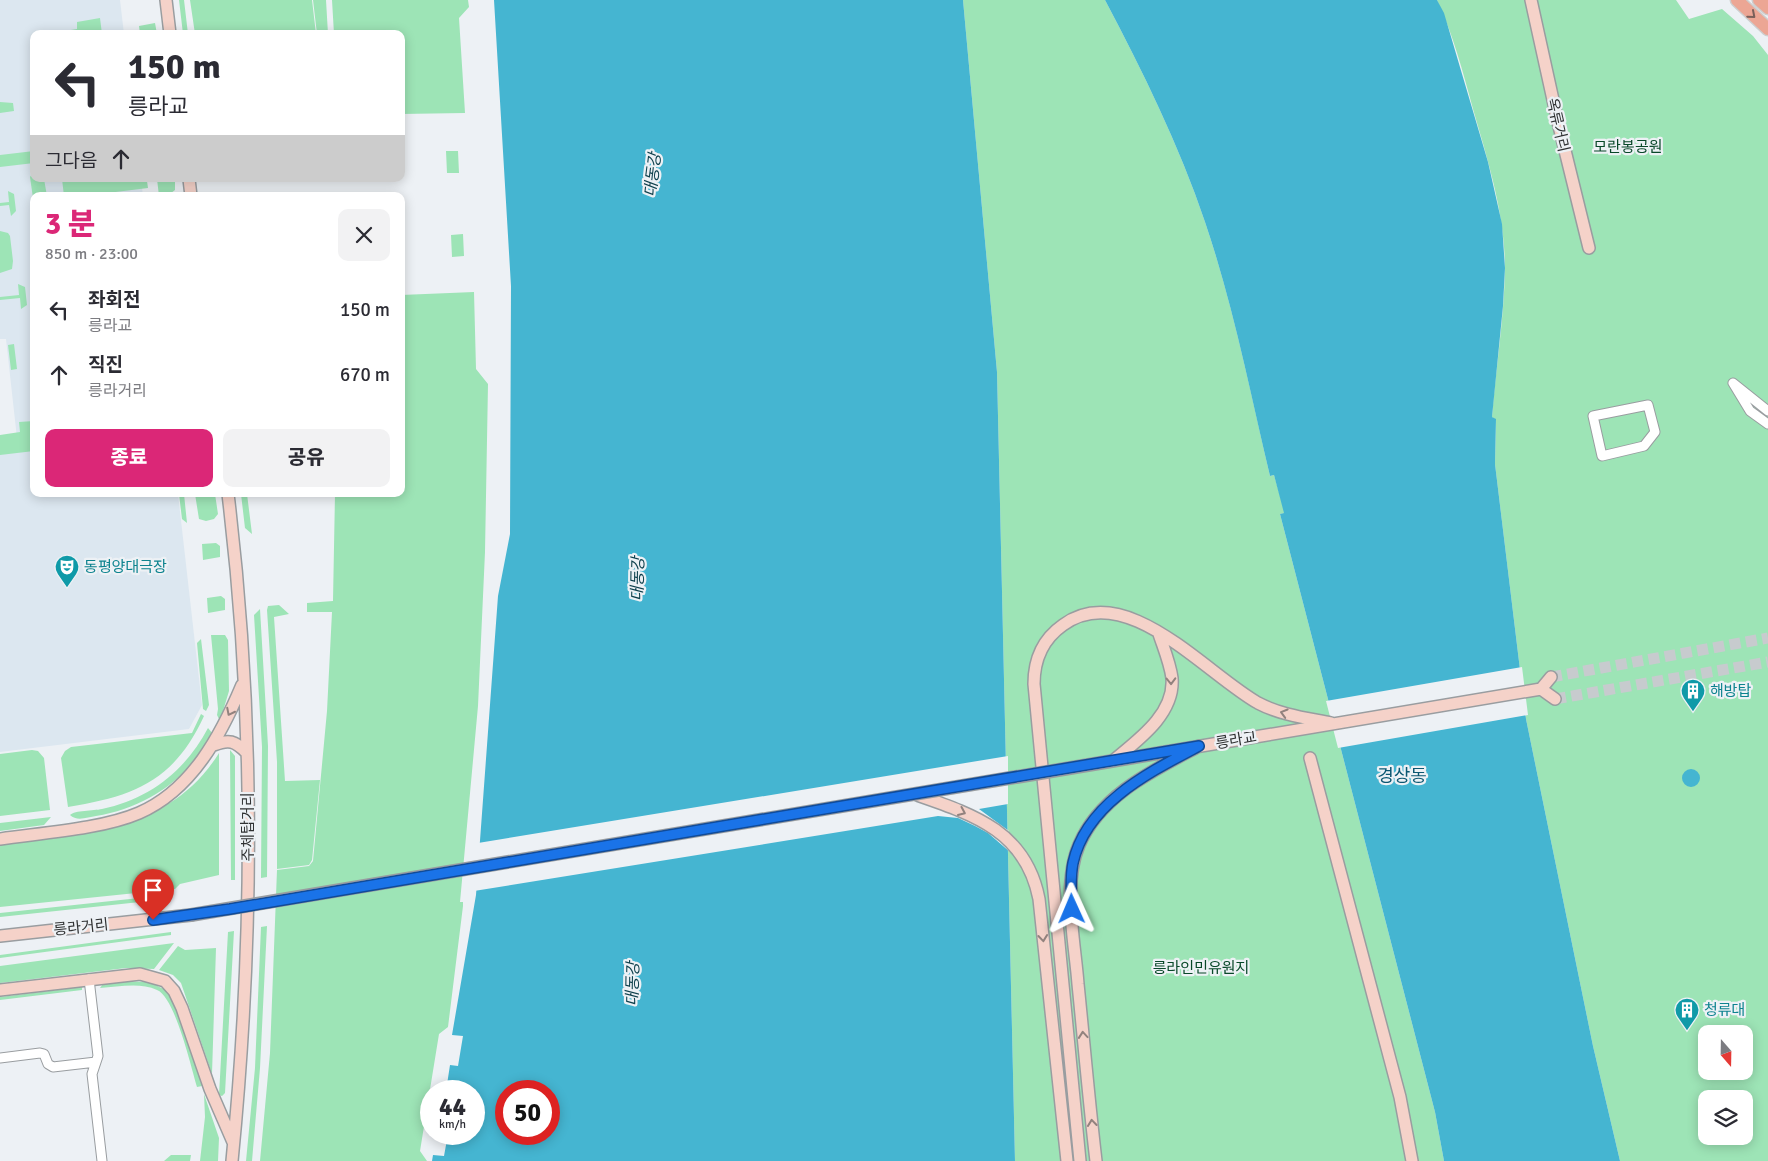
<!DOCTYPE html>
<html lang="ko">
<meta charset="utf-8">
<style>
body{margin:0;font-family:Signika,"Noto Sans KR",sans-serif;background:#f2f2f3;color:#2b2b33;height:100vh;display:flex;flex-direction:column;font-size:19px;white-space:nowrap}
*{box-sizing:border-box;margin:0}
p{font-size:16px;color:#7c7c81}
.icon{flex:none;width:28px;height:28px;fill:none;stroke:currentColor;stroke-width:2;stroke-linecap:round;stroke-linejoin:round}
.map{position:relative;flex:1;overflow:hidden}
.details{position:absolute;left:30px;top:192px;width:375px;height:305px;display:flex;flex-direction:column;background:#fff;border-radius:10px;box-shadow:0 2px 12px #0003}
.details>*{flex:none}
.hud{position:absolute;left:30px;top:30px;width:375px;height:152px;border-radius:10px;box-shadow:0 2px 12px #0003;background:#fff;color:#2b2b33;overflow:hidden}
.needle{width:32px;rotate:160deg}
.controls{position:absolute;left:1698px;top:1025px;display:grid;gap:10px}
.controls a{display:grid;place-items:center;width:55px;height:55px;border-radius:10px;background:#fff;box-shadow:0 2px 12px #0003;font-size:25px}
.speed{position:absolute;left:420px;top:1080px;display:flex;gap:10px;font-size:25px;font-weight:700;text-align:center}
.speed>*{display:grid;place-content:center;width:65px;height:65px;border-radius:50%;background:#fff;box-shadow:0 2px 12px #0003;line-height:1}
.speed small{font-size:12px;font-weight:400}
.speed .limit{border:8px solid #d22;background:#fff;color:#111}
.pin{position:absolute;display:grid;place-items:center;width:42px;height:42px;color:#fff;margin:-51px -21px;border-radius:50% 50% 50% 0;rotate:-45deg;box-shadow:0 0 5px #0007}
.pin .icon{rotate:45deg}
.me{position:absolute;width:55px;margin:-28px;rotate:359deg;stroke-linejoin:round;filter:drop-shadow(0 0 4px #0008)}
.turn{display:flex;align-items:center;gap:18px;height:105px;padding:0 15px;font-size:22px}
.turn .icon{width:65px;height:65px;stroke-width:2.5}
.turn b{display:block;font-size:35px;line-height:42px}
.then{display:flex;align-items:center;height:48px;padding:0 15px;background:#0003;gap:10px;font-size:19px}
.round{display:grid;place-items:center;flex:none;width:52px;height:52px;border-radius:10px;background:#f2f2f3}
.overview{display:flex;align-items:center;justify-content:space-between;height:85px;padding:0 15px}
h1{font-size:30px;font-weight:800;line-height:38px;color:#db2777}
.action{display:flex;gap:10px;margin-top:auto;padding:10px 15px}
.action a{flex:1;height:58px;border-radius:10px;background:#db2777;color:#fff;font-size:20px;font-weight:800;line-height:58px;text-align:center}
.action a+a{background:#f2f2f3;color:#2b2b33}
ul{padding:0;list-style:none}
li{display:flex;align-items:center;gap:15px;height:65px;padding:0 15px}
li div{flex:1}
li b{display:block;font-size:19px}
li em{font-style:normal}
.map>svg:first-child{display:block}
</style>
<div class="map">
<svg width="1768" height="1161" viewBox="0 0 1768 1161">
<rect width="100%" height="100%" fill="#edf1f5"/>
<path fill="#dce7f0" d="M 0,0 L 120,0 L 124,34 L 34,34 L 34,179 L 141,179 L 143,196 L 34,196 L 34,494 L 178,494 L 202,705 L 189,729 L 0,752 L 0,451 L 18,447 L 6,339 L 0,339 Z"/>
<path fill="#9de4b6" fill-rule="evenodd" d="M 179,0 L 184,0 L 188,34 L 183,34 Z
M 190,0 L 312,0 L 316,34 L 195,34 Z
M 313,0 L 326,0 L 328,34 L 317,34 Z
M 332,0 L 468,0 L 469,7 L 459,18 L 465,113 L 401,114 L 401,34 L 334,34 Z
M 963,0 L 1105,0 C 1143,72 1179,145 1205,222 C 1233,304 1250,391 1270,476 L 1274,475 L 1285,513 L 1280,514 L 1435,1112 L 1444,1161 L 1015,1161 L 997,372 Z
M 1437,0 L 1676,0 L 1689,19 L 1722,9 L 1753,36 L 1768,55 L 1768,1161 L 1620,1161 L 1593,1046 L 1526,719 L 1495,464 L 1496,420 L 1492,417 C 1496,368 1504,318 1505,269 C 1505,214 1488,161 1473,109 C 1463,72 1453,34 1437,0 ZM 1706,1034 L 1744,1034 L 1744,1071 L 1706,1071 ZM 1706,1099 L 1744,1099 L 1744,1136 L 1706,1136 Z
M 100,18 L 102,34 L 72,34 L 71,30 L 77,29 L 77,22 Z
M 155,23 L 157,34 L 140,34 L 139,26 Z
M 0,102 L 13,103 L 14,111 L 0,113 Z
M 34,151 L 34,163 L 0,167 L 0,155 Z
M 446,151 L 458,151 L 459,173 L 447,173 Z
M 34,170 L 34,179 L 44,179 L 47,196 L 34,196 L 34,205 L 30,177 Z
M 62,179 L 144,179 L 145,181 L 147,181 L 148,188 L 83,196 L 64,196 Z
M 157,179 L 175,179 L 175,190 L 167,196 L 159,196 Z
M 8,191 L 14,194 L 16,211 L 11,216 L 9,205 L 0,206 L 0,203 L 9,202 Z
M 0,231 L 8,233 L 10,236 L 13,261 L 12,269 L 0,273 Z
M 463,234 L 464,256 L 452,257 L 451,235 Z
M 18,284 L 25,287 L 27,305 L 21,309 L 20,298 L 0,300 L 0,297 L 19,295 Z
M 474,292 L 476,369 L 488,384 L 485,552 L 478,706 L 460,902 L 463,902 L 463,906 L 448,1027 L 439,1034 L 420,1151 L 427,1161 L 260,1161 L 270,1053 L 277,870 L 309,866 L 313,861 L 327,711 L 332,612 L 307,612 L 307,603 L 333,601 L 335,494 L 401,494 L 401,295 Z
M 14,344 L 17,369 L 11,370 L 8,345 Z
M 34,421 L 34,451 L 0,455 L 0,435 L 20,432 L 19,422 Z
M 179,494 L 184,494 L 187,523 L 182,519 Z
M 195,494 L 215,494 L 218,514 L 214,519 L 206,521 L 199,519 Z
M 241,494 L 247,494 L 252,534 L 245,528 Z
M 216,543 L 220,546 L 220,557 L 203,560 L 202,544 Z
M 221,596 L 225,599 L 225,610 L 208,613 L 207,598 Z
M 279,605 L 289,614 L 274,617 L 285,781 L 320,780 L 312,860 L 309,865 L 277,869 L 277,762 L 267,610 L 268,606 Z
M 260,609 L 268,746 L 267,877 L 261,878 L 262,747 L 254,615 Z
M 211,635 L 225,635 L 228,640 L 229,691 L 220,721 L 217,715 L 218,709 Z
M 201,639 L 209,705 L 206,711 L 203,709 L 197,643 Z
M 201,714 L 204,716 C 174,781 135,796 68,807 L 61,758 L 65,751 L 71,747 L 192,733 Z
M 208,728 L 213,734 C 188,779 146,808 96,816 C 88,817 77,822 70,815 C 75,810 93,811 102,809 C 150,799 186,770 208,728 Z
M 32,750 L 38,751 L 44,758 L 50,810 L 0,816 L 0,754 Z
M 230,750 L 235,756 L 235,880 L 231,880 Z
M 219,753 L 219,875 L 180,884 L 175,889 L 0,907 L 0,844 C 83,832 169,833 219,753 Z
M 51,817 L 44,825 L 0,831 L 0,823 Z
M 167,895 L 168,899 L 0,917 L 0,913 Z
M 267,926 L 260,1068 L 252,1161 L 246,1161 L 255,1068 L 261,927 Z
M 234,931 L 225,1093 L 222,1096 L 219,1095 L 228,932 Z
M 171,932 L 171,935 L 0,958 L 0,955 Z
M 174,943 L 154,969 L 126,968 L 0,983 L 0,966 Z
M 178,946 L 185,950 L 216,948 L 212,1074 L 181,983 L 173,975 L 159,970 Z
M 123,981 L 149,982 L 170,992 L 179,1011 L 202,1086 L 197,1087 C 191,1067 175,997 157,990 C 140,982 118,987 100,988 L 103,984 Z
M 82,987 L 82,990 L 0,1000 L 0,997 Z
M 204,1094 L 219,1138 L 218,1161 L 200,1161 L 205,1117 Z
M 171,1155 L 191,1155 L 190,1161 L 164,1161 Z"/>
<path fill="#45b5d1" fill-rule="evenodd" d="M 494,0 L 963,0 L 997,372 L 1015,1161 L 432,1161 L 433,1155 L 444,1156 L 448,1134 L 474,1134 L 474,1091 L 446,1091 L 450,1065 L 458,1066 L 463,1036 L 452,1035 L 476,895 L 498,596 L 510,534 L 511,286 ZM 506,1091 L 549,1091 L 549,1134 L 506,1134 Z
M 1105,0 L 1437,0 L 1444,13 L 1488,162 L 1502,224 L 1505,268 L 1503,306 L 1492,417 L 1496,419 L 1495,464 L 1526,719 L 1593,1046 L 1620,1161 L 1444,1161 L 1435,1112 L 1280,514 L 1284,513 L 1274,475 L 1270,476 C 1250,392 1233,304 1205,222 C 1179,145 1143,72 1105,0 Z
M1682 778a9 9 0 1 1 18 0a9 9 0 1 1-18 0Z"/>
<path fill="#edf1f5" d="M 1522,667 L 1528,715 L 1338,748 L 1326,701 Z
M 1008,756 L 1008,804 L 979,809 L 1009,831 L 1010,852 L 988,833 L 975,826 L 958,818 L 938,816 L 474,891 L 478,843 Z"/>
<g fill="none" stroke-linecap="round" stroke-linejoin="round">
<path stroke="#c7cbce" stroke-width="11" stroke-dasharray="11 5.5" stroke-linecap="butt" d="M 1551,677 L 1768,638
M 1555,699 L 1768,662"/>
<defs>
<path id="street" d="M 1648,405 L 1655,432 L 1644,446 L 1602,456 L 1593,416 Z
M 1768,411 L 1733,383 L 1750,411 L 1768,424
M 89,979 L 98,1056 L 92,1074 L 102,1161
M 0,1058 L 40,1053 L 44,1054 L 48,1064 L 53,1067 L 96,1062"/>
<path id="secondary" d="M 166,0 L 170,34
M 1531,0 L 1557,118 L 1589,248
M 189,179 L 191,196
M 228,494 C 255,715 254,939 232,1161
M 1541,689 L 1555,699
M 1541,689 L 1551,677
M 214,745 C 229,739 235,741 246,752
M 1310,758 L 1400,1097 L 1412,1161
M 1114,760 C 1138,740 1175,714 1172,678 C 1170,663 1164,649 1159,634
M 1112,761 L 1541,689
M 917,795 C 975,815 1026,832 1039,899 L 1067,1161
M 0,839 C 41,833 102,829 139,813 C 192,790 221,735 242,685
M 0,936 L 191,915
M 0,990 L 140,974 L 165,981 L 174,991 L 182,1008 L 210,1089 L 233,1142
M 1080,1161 L 1034,684 C 1034,660 1043,639 1063,625 C 1126,579 1205,673 1258,703 C 1281,715 1306,718 1331,723
M 1096,1161 C 1089,1102 1084,1043 1078,984 C 1075,943 1062,884 1079,845 C 1100,795 1154,770 1199,746"/>
<path id="primary" d="M 1737,0 L 1768,29
M 1759,0 L 1768,8"/>
</defs>
<use href="#street" stroke="#999da0" stroke-width="11"/>
<use href="#secondary" stroke="#999da0" stroke-width="14"/>
<use href="#primary" stroke="#cdcece" stroke-width="15"/>
<use href="#street" stroke="#fff" stroke-width="9"/>
<use href="#secondary" stroke="#f5d2c9" stroke-width="11"/>
<use href="#primary" stroke="#eca694" stroke-width="12"/>
<defs>
<path id="secondary-bridge" d="M 191,915 L 1112,761"/>
</defs>
<use href="#secondary-bridge" stroke="#999da0" stroke-width="14" stroke-linecap="butt"/>
<use href="#secondary-bridge" stroke="#f5d2c9" stroke-width="11"/>
</g>
<defs><path id="oneway-chevron" d="M-2-3.5L2.5 0L-2 3.5" fill="none" stroke-width="1.6" stroke-linecap="round" stroke-linejoin="round" transform="scale(1.25)"/></defs>
<use stroke="#7b605a" href="#oneway-chevron" transform="translate(1752 15) rotate(41)"/>
<g stroke="#92827e">
<use href="#oneway-chevron" transform="translate(1171 681) rotate(89)"/>
<use href="#oneway-chevron" transform="translate(230 712) rotate(117)"/>
<use href="#oneway-chevron" transform="translate(1284 713) rotate(-164)"/>
<use href="#oneway-chevron" transform="translate(962 812) rotate(24)"/>
<use href="#oneway-chevron" transform="translate(1043 938) rotate(84)"/>
<use href="#oneway-chevron" transform="translate(1083 1035) rotate(-95)"/>
<use href="#oneway-chevron" transform="translate(1092 1123) rotate(-96)"/>
</g>
<g fill="none" stroke-linecap="round" stroke-linejoin="round">
<defs>
<path id="route" d="M 153,920 L 230,909 L 1199,746 C 1150,772 1086,803 1073,863 C 1070,878 1071,894 1072,909"/>
</defs>
<use href="#route" stroke="#114b97" stroke-width="12"/>
<use href="#route" stroke="#1a73e8" stroke-width="9"/>
</g>
<defs>
<symbol id="theatre-pin" viewBox="-11 -11 22 30"><path d="M0 17L-7.5 6A9.5 9.5 0 1 1 7.5 6Z" fill="#0f9aa8" stroke="#edf1f5"/><path d="M-5-5.5Q0-4 5-5.5V0Q5 5 0 6Q-5 5-5 0ZM-3.3-2.5H-1v1.5H-3.3ZM1-2.5H3.3v1.5H1ZM-2.8 1Q0 5.5 2.8 1Z" fill="#fff"/></symbol>
<symbol id="building-pin" viewBox="-11 -11 22 30"><path d="M0 17L-7.5 6A9.5 9.5 0 1 1 7.5 6Z" fill="#0f9aa8" stroke="#edf1f5"/><path d="M-4-6H4V6H1V3H-1V6H-4ZM-2.5-4.3h1.7v1.8h-1.7ZM.8-4.3h1.7v1.8H.8ZM-2.5-1h1.7V.8h-1.7ZM.8-1h1.7V.8H.8Z" fill="#fff"/></symbol>
</defs>
<g fill-rule="evenodd">
<use href="#theatre-pin" x="53" y="553" width="28" height="38"/>
<use href="#building-pin" x="1679" y="677" width="28" height="38"/>
<use href="#building-pin" x="1673" y="996" width="28" height="38"/>
</g>
<g text-anchor="middle" dominant-baseline="central" stroke-width="4.5" stroke-linejoin="round" paint-order="stroke">
<g font-size="15" fill="#303233" stroke="#edf1f5">
<text transform="translate(1558 125) rotate(77)">옥류거리</text>
<text transform="translate(1236 740) rotate(-10)">릉라교</text>
<text transform="translate(248 827) rotate(-90)">주체탑거리</text>
<text transform="translate(81 927) rotate(-6)">릉라거리</text>
</g>
<g font-size="15" fill="#084829" stroke="#edf1f5">
<text x="1628" y="147">모란봉공원</text>
<text x="1201" y="968">릉라인민유원지</text>
</g>
<g font-size="15" fill="#0d838f" stroke="#edf1f5" text-anchor="start">
<text x="84" y="567">동평양대극장</text>
<text x="1710" y="691">해방탑</text>
<text x="1704" y="1010">청류대</text>
</g>
<g font-size="16" font-style="italic" fill="#0f414d" stroke="#edf1f5">
<text transform="translate(653 175) rotate(-83)">대동강</text>
<text transform="translate(638 579) rotate(-89)">대동강</text>
<text transform="translate(633 984) rotate(-89)">대동강</text>
</g>
<g font-size="18" fill="#0b5772" stroke="#edf1f5">
<text x="1402" y="776">경상동</text>
</g>
</g>
</svg>
<div class="controls">
<a><svg class="needle" viewBox="-14 -14 28 28"><path d="M0-13l5 13h-10z" fill="#e53935"/><path d="M0 13l5-13h-10z" fill="#7c7c81"/></svg></a>
<a><svg class="icon" aria-label="layers" viewBox="0 0 24 24"><path d="M12 4l9 5-9 5-9-5zM3 14l9 5 9-5"/></svg></a>
</div>
<div class="speed"><div>44<small>km/h</small></div><div class="limit">50</div></div>
<div class="pin" style="left:153px;top:920px;background:#d93025"><svg class="icon" aria-label="arrive" viewBox="0 0 24 24"><path d="M6 21V4h12l-3 4 3 4H6"/></svg></div>
<svg class="me" style="left:1072px;top:909px" viewBox="-20 -20 40 40"><path d="M0-17L14 15 0 8-14 15z" fill="#1a73e8" stroke="#fff" stroke-width="4"/></svg>
<div class="hud">
<div class="turn"><svg class="icon" aria-label="left" viewBox="0 0 24 24"><path d="M17 20v-9H6M10 6l-5 5 5 5"/></svg><div><b>150 m</b>릉라교</div></div>
<div class="then">그다음<svg class="icon" aria-label="ahead" viewBox="0 0 24 24"><path d="M12 20V5M6 11l6-6 6 6"/></svg></div>
</div>
<section class="details">
<div class="overview"><div><h1>3 분</h1><p>850 m · 23:00</p></div><a class="round"><svg class="icon" aria-label="close" viewBox="0 0 24 24"><path d="M6 6l12 12M18 6L6 18"/></svg></a></div>
<ul>
<li><svg class="icon" aria-label="left" viewBox="0 0 24 24"><path d="M17 20v-9H6M10 6l-5 5 5 5"/></svg><div><b>좌회전</b><p>릉라교</p></div><em>150 m</em></li>
<li><svg class="icon" aria-label="ahead" viewBox="0 0 24 24"><path d="M12 20V5M6 11l6-6 6 6"/></svg><div><b>직진</b><p>릉라거리</p></div><em>670 m</em></li>
</ul>
<div class="action"><a>종료</a><a>공유</a></div>
</section>
</div>
